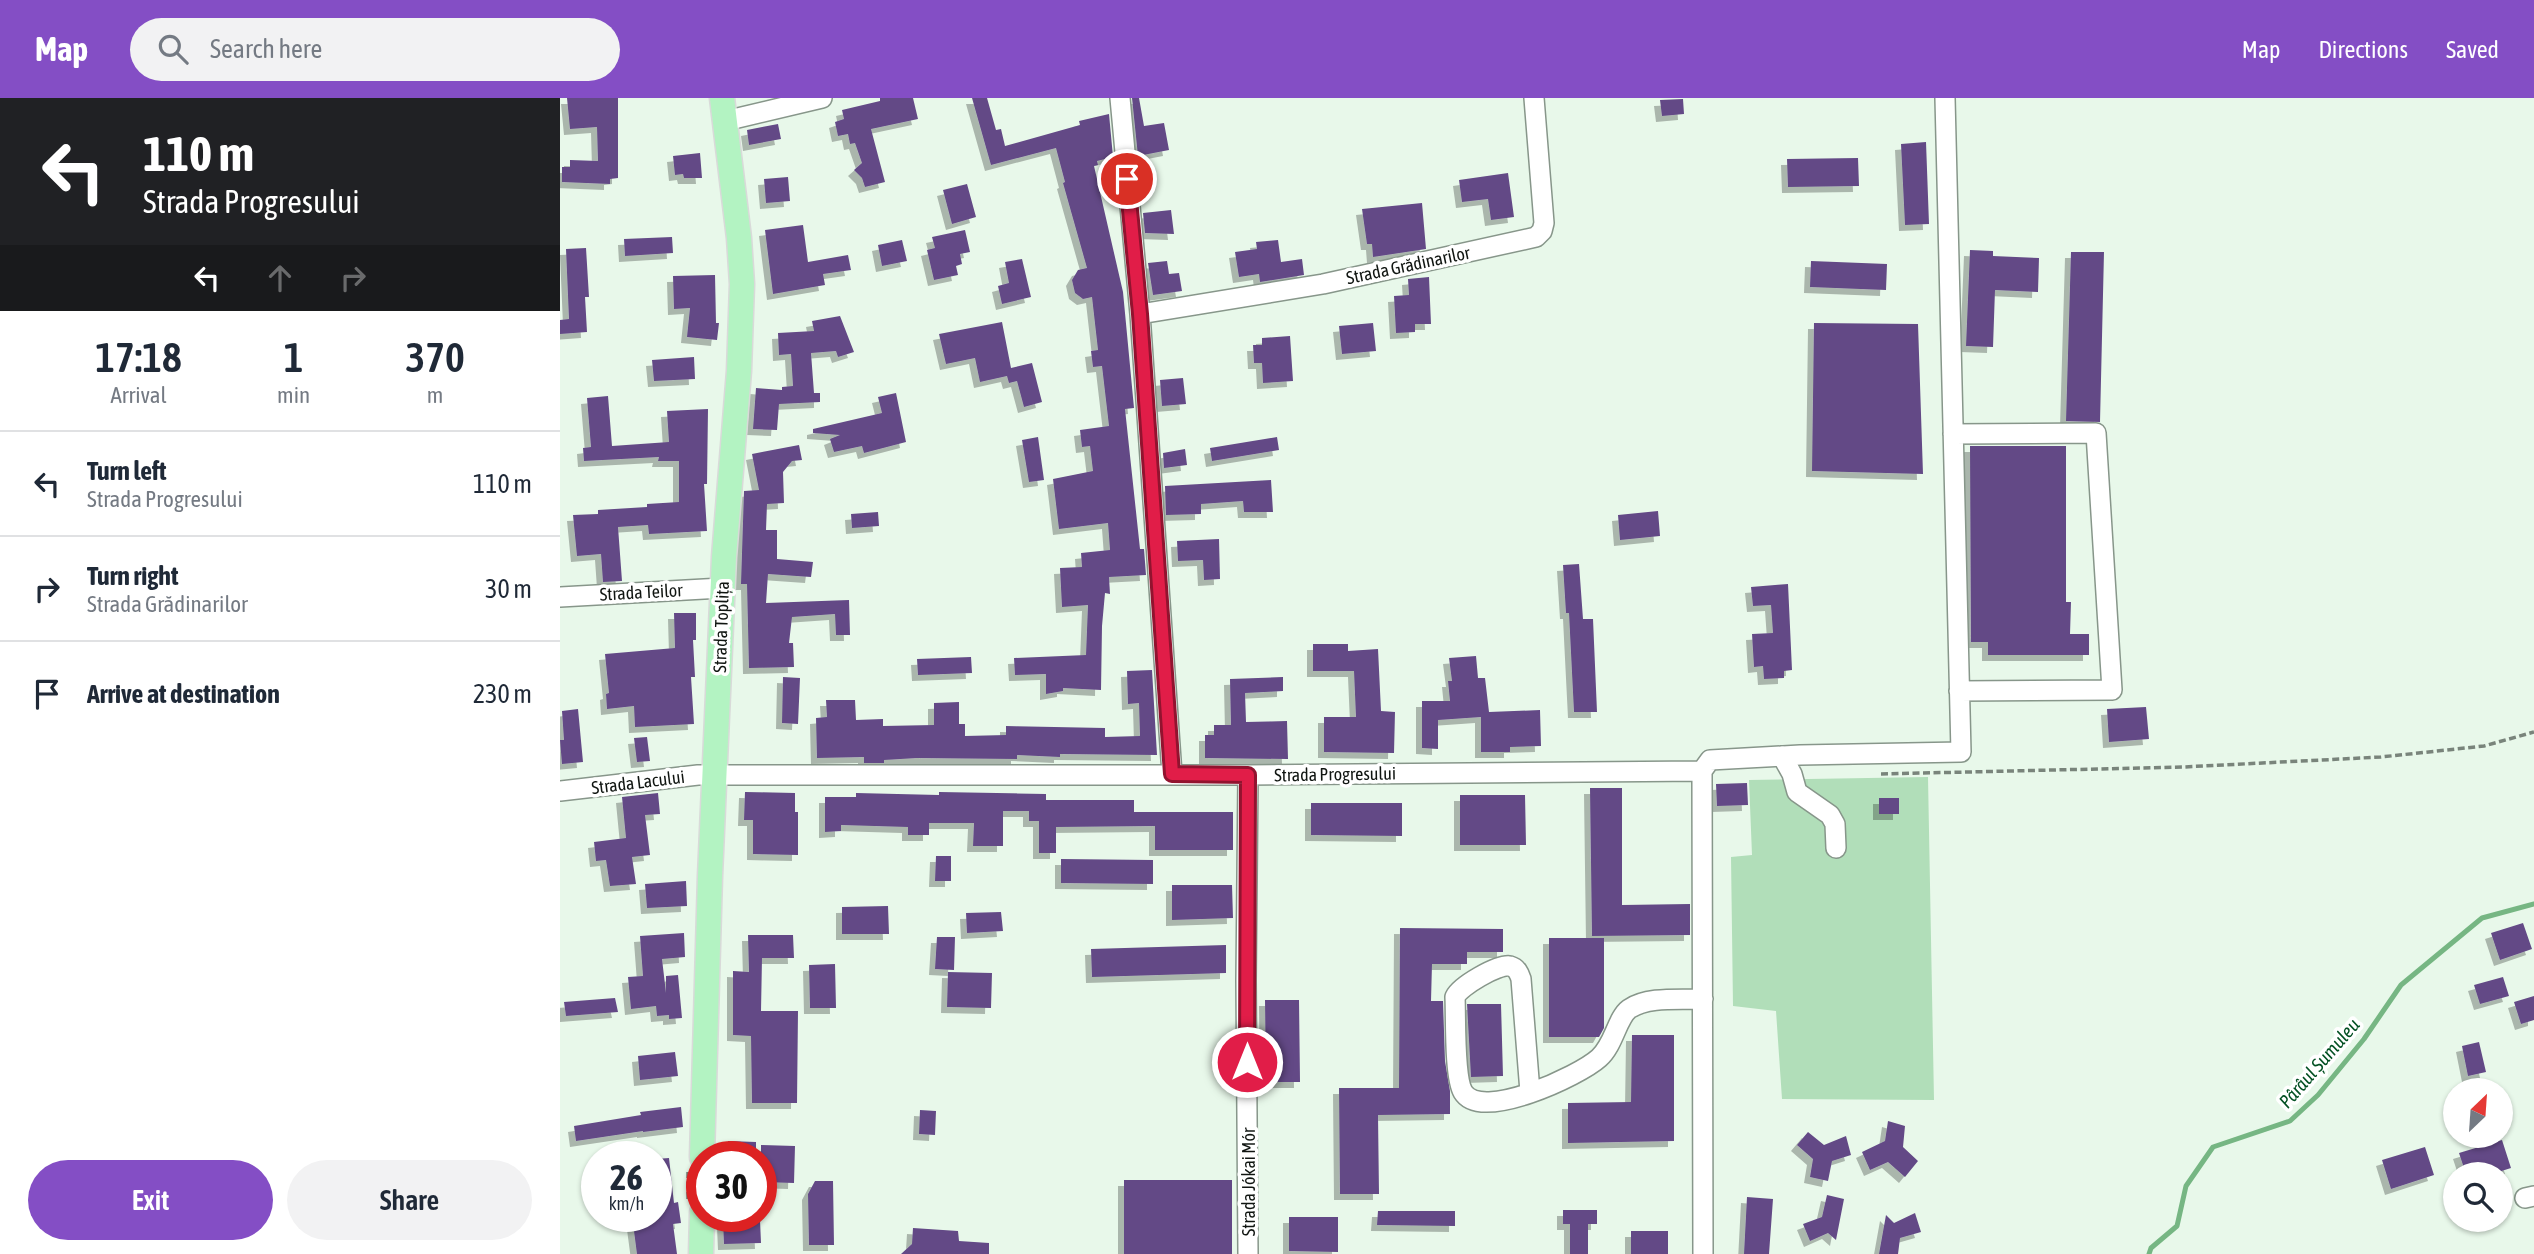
<!DOCTYPE html>
<meta charset="utf-8">
<style>
body{margin:0;font-family:"Asap Condensed",sans-serif;background:#f2f2f3;color:#1f2937;height:100vh;display:flex;flex-direction:column;font-size:26px;white-space:nowrap}
*{box-sizing:border-box;margin:0}
p{font-size:23px;color:#747a83}
.icon{flex:none;width:38px;height:38px;fill:none;stroke:currentColor;stroke-width:2;stroke-linecap:round;stroke-linejoin:round}
.map{position:relative;flex:1;overflow:hidden}
.sheet{display:flex;flex-direction:column;background:#fff;width:560px}
.sheet>*{flex:none}
.guide{background:#202124;color:#fff;overflow:hidden}
.needle{width:46px;rotate:25deg}
.fabs{position:absolute;left:1883px;top:980px;display:grid;gap:14px}
.fabs a{display:grid;place-items:center;width:70px;height:70px;border-radius:50%;background:#fff;box-shadow:0 2px 5px #0004;font-size:35px}
.speed{position:absolute;left:21px;top:1043px;display:flex;gap:14px;font-size:35px;font-weight:700;text-align:center}
.speed>*{display:grid;place-content:center;width:91px;height:91px;border-radius:50%;background:#fff;box-shadow:0 2px 5px #0004;line-height:1}
.speed small{font-size:18px;font-weight:400}
.speed .limit{border:10px solid #d22;background:#fff;color:#111}
.pin{position:absolute;display:grid;place-items:center;width:60px;height:60px;color:#fff;margin:-30px;border:4px solid #fff;border-radius:50%;box-shadow:0 2px 7px #0007}
.me{position:absolute;width:77px;margin:-38px;rotate:0deg;stroke-linejoin:round;filter:drop-shadow(0 0 5px #0008)}
.turn{display:flex;align-items:center;gap:24px;height:147px;padding:0 28px;font-size:32px}
.turn .icon{width:91px;height:91px;stroke-width:2.5}
.turn b{display:block;font-size:49px;line-height:60px}
.lanes{display:flex;align-items:center;height:66px;padding:0 28px;background:#0003;justify-content:center;gap:35px;direction:ltr}
.lanes .off{opacity:.35}
.eta{display:flex;justify-content:space-evenly;align-items:center;height:119px;text-align:center}
.eta b{font-size:42px;font-weight:600;line-height:49px}
.button{display:flex;gap:14px;margin-top:auto;padding:14px 28px}
.button a{flex:1;height:80px;border-radius:42px;background:#844ec5;color:#fff;font-size:28px;font-weight:600;line-height:80px;text-align:center}
.button a+a{background:#f2f2f3;color:#1f2937}
ul{padding:0;list-style:none}
li{display:flex;align-items:center;gap:21px;height:105px;padding:0 28px;border-top:2px solid #e0e1e3}
li div{flex:1}
li b{display:block;font-size:26px}
li em{font-style:normal}
header{display:flex;align-items:center;gap:42px;box-sizing:border-box;height:98px;padding:0 35px;background:#844ec5;color:#fff}
header strong{font-size:33px}
nav{display:flex;gap:38px;margin-inline-start:auto;font-size:24px}
.search{width:490px;height:63px;background:#f2f2f3;display:flex;align-items:center;gap:18px;box-sizing:border-box;padding:0 24px;border-radius:38px;color:#747a83;font-size:26px}
main{display:flex;flex:1;min-height:0}
.map>svg:first-child{display:block}
</style>
<header>
<strong>Map</strong>
<div class="search"><svg class="icon" aria-label="search" viewBox="0 0 24 24"><circle cx="10" cy="10" r="6"/><path d="M15 15l6 6"/></svg>Search here</div>
<nav><a>Map</a><a>Directions</a><a>Saved</a></nav>
</header>
<main>
<section class="sheet">
<div class="guide">
<div class="turn"><svg class="icon" aria-label="left" viewBox="0 0 24 24"><path d="M17 20v-9H6M10 6l-5 5 5 5"/></svg><div><b>110 m</b>Strada Progresului</div></div>
<div class="lanes"><svg class="icon" aria-label="left" viewBox="0 0 24 24"><path d="M17 20v-9H6M10 6l-5 5 5 5"/></svg><svg class="icon off" aria-label="ahead" viewBox="0 0 24 24"><path d="M12 20V5M6 11l6-6 6 6"/></svg><svg class="icon off" aria-label="right" viewBox="0 0 24 24"><path d="M7 20v-9h11M14 6l5 5-5 5"/></svg></div>
</div>
<div class="eta">
<div><b>17:18</b><p>Arrival</p></div>
<div><b>1</b><p>min</p></div>
<div><b>370</b><p>m</p></div>
</div>
<ul>
<li><svg class="icon" aria-label="left" viewBox="0 0 24 24"><path d="M17 20v-9H6M10 6l-5 5 5 5"/></svg><div><b>Turn left</b><p>Strada Progresului</p></div><em>110 m</em></li>
<li><svg class="icon" aria-label="right" viewBox="0 0 24 24"><path d="M7 20v-9h11M14 6l5 5-5 5"/></svg><div><b>Turn right</b><p>Strada Grădinarilor</p></div><em>30 m</em></li>
<li><svg class="icon" aria-label="arrive" viewBox="0 0 24 24"><path d="M6 21V4h12l-3 4 3 4H6"/></svg><div><b>Arrive at destination</b></div><em>230 m</em></li>
</ul>
<div class="button"><a>Exit</a><a>Share</a></div>
</section>
<div class="map">
<svg width="1974" height="1156" viewBox="0 0 1974 1156">
<defs>
<filter id="shadow"><feDropShadow dx="-6" dy="6" stdDeviation="0" flood-color="#0004"/></filter>
</defs>
<rect width="100%" height="100%" fill="#e8f8ea"/>
<path fill="#b1deb9" d="M 1368,679 L 1374,1002 L 1222,1001 L 1216,913 L 1173,908 L 1171,759 L 1192,757 L 1189,682 Z"/>
<g fill="none" stroke-linecap="round" stroke-linejoin="round">
<path stroke="#76b683" stroke-width="5" d="M 1589,1156 L 1591,1150 L 1617,1128 L 1626,1088 L 1653,1049 L 1730,1023 L 1758,997 L 1804,941 L 1841,887 L 1922,820 L 1974,806"/>
</g>
<path fill="#634a86" filter="url(#shadow)" d="M 7,0 L 58,0 L 58,80 L 50,81 L 50,86 L 2,84 L 2,69 L 10,69 L 10,62 L 38,63 L 37,29 L 10,31 Z
M 320,0 L 353,0 L 358,21 L 311,31 L 325,84 L 305,89 L 302,80 L 294,72 L 302,65 L 295,45 L 290,46 L 288,36 L 278,38 L 275,24 L 284,21 L 282,12 L 320,3 Z
M 412,0 L 427,0 L 436,32 L 441,31 L 445,48 L 520,27 L 519,23 L 549,16 L 553,59 L 537,63 L 538,67 L 534,68 L 563,194 L 574,310 L 565,311 L 580,451 L 584,451 L 586,477 L 549,479 L 550,496 L 545,495 L 542,528 L 541,592 L 503,590 L 503,593 L 486,596 L 486,576 L 455,577 L 454,560 L 526,557 L 528,507 L 502,509 L 500,470 L 522,469 L 521,455 L 550,452 L 548,425 L 499,431 L 493,381 L 533,373 L 530,348 L 522,349 L 520,332 L 549,328 L 542,268 L 533,269 L 531,253 L 538,252 L 532,199 L 523,201 L 515,195 L 512,182 L 518,172 L 527,170 L 503,85 L 505,84 L 496,50 L 431,67 Z
M 572,0 L 579,0 L 584,28 L 604,25 L 609,52 L 578,58 Z
M 1123,1 L 1124,16 L 1102,18 L 1100,2 Z
M 218,26 L 221,41 L 189,47 L 187,32 Z
M 1366,44 L 1369,126 L 1345,127 L 1341,46 Z
M 140,55 L 142,80 L 124,80 L 123,76 L 115,77 L 113,58 Z
M 1298,60 L 1299,88 L 1228,89 L 1227,61 Z
M 948,75 L 954,119 L 931,122 L 928,101 L 902,104 L 899,82 Z
M 228,79 L 230,103 L 206,105 L 204,81 Z
M 407,86 L 416,119 L 392,126 L 383,92 Z
M 862,105 L 866,151 L 813,159 L 812,146 L 807,146 L 802,111 Z
M 611,112 L 614,136 L 585,135 L 583,115 Z
M 243,127 L 248,164 L 288,157 L 291,172 L 263,176 L 265,187 L 213,196 L 205,132 Z
M 405,132 L 410,154 L 400,156 L 402,166 L 396,168 L 398,177 L 374,182 L 367,152 L 375,150 L 372,139 Z
M 112,139 L 113,155 L 65,158 L 64,141 Z
M 342,142 L 347,163 L 322,168 L 318,147 Z
M 718,142 L 721,164 L 742,161 L 744,177 L 700,184 L 699,176 L 679,179 L 675,154 L 697,151 L 696,144 Z
M 26,150 L 29,199 L 25,199 L 27,234 L 0,236 L 0,222 L 9,221 L 6,151 Z
M 1410,152 L 1433,153 L 1433,158 L 1479,160 L 1478,194 L 1435,192 L 1433,249 L 1406,248 Z
M 1511,154 L 1544,154 L 1540,324 L 1506,323 Z
M 462,161 L 471,199 L 442,206 L 438,188 L 449,185 L 445,164 Z
M 607,163 L 609,176 L 619,175 L 622,193 L 593,197 L 588,165 Z
M 1251,163 L 1327,166 L 1326,192 L 1250,189 Z
M 155,177 L 156,225 L 159,225 L 157,242 L 127,239 L 130,210 L 114,211 L 113,178 Z
M 869,179 L 871,226 L 855,226 L 855,234 L 836,235 L 834,198 L 849,197 L 848,181 Z
M 280,218 L 294,254 L 278,259 L 276,253 L 251,255 L 254,295 L 260,295 L 260,304 L 219,306 L 217,332 L 193,331 L 196,290 L 222,292 L 222,289 L 233,288 L 231,256 L 219,257 L 218,235 L 254,233 L 252,223 Z
M 442,224 L 451,270 L 472,265 L 482,304 L 464,309 L 457,283 L 449,285 L 447,278 L 420,284 L 415,260 L 386,266 L 379,236 Z
M 813,225 L 816,253 L 782,256 L 779,228 Z
M 1254,225 L 1358,226 L 1363,376 L 1252,373 Z
M 730,238 L 733,283 L 703,285 L 702,265 L 694,265 L 693,247 L 702,247 L 702,240 Z
M 134,259 L 135,281 L 94,283 L 92,262 Z
M 623,280 L 626,306 L 602,308 L 600,282 Z
M 336,295 L 346,344 L 304,355 L 302,348 L 274,354 L 270,341 L 280,337 L 253,335 L 253,331 L 322,315 L 318,299 Z
M 48,298 L 52,348 L 109,344 L 107,313 L 148,311 L 147,386 L 144,386 L 147,433 L 89,436 L 88,427 L 58,429 L 62,483 L 43,484 L 41,456 L 17,458 L 13,417 L 38,416 L 38,412 L 87,409 L 87,406 L 119,404 L 119,363 L 98,363 L 99,359 L 24,363 L 23,350 L 31,349 L 27,300 Z
M 478,339 L 484,382 L 469,384 L 462,342 Z
M 717,339 L 719,352 L 652,363 L 650,350 Z
M 239,347 L 242,362 L 232,363 L 223,374 L 224,405 L 207,406 L 206,432 L 217,432 L 217,461 L 253,464 L 251,479 L 208,476 L 206,505 L 289,502 L 290,537 L 276,537 L 275,516 L 232,519 L 229,545 L 233,545 L 234,569 L 189,570 L 187,486 L 181,486 L 184,393 L 199,392 L 192,356 Z
M 1410,348 L 1506,348 L 1506,504 L 1511,504 L 1510,536 L 1529,536 L 1529,557 L 1428,557 L 1428,544 L 1411,544 Z
M 625,351 L 627,367 L 604,370 L 603,355 Z
M 711,382 L 713,414 L 684,414 L 683,403 L 641,406 L 641,416 L 606,417 L 605,388 Z
M 1098,413 L 1100,438 L 1060,442 L 1058,417 Z
M 318,414 L 319,428 L 292,430 L 291,416 Z
M 659,441 L 660,481 L 644,482 L 643,462 L 618,463 L 617,443 Z
M 1019,466 L 1023,521 L 1033,521 L 1037,614 L 1014,614 L 1009,515 L 1006,515 L 1003,467 Z
M 1228,486 L 1232,572 L 1224,573 L 1224,580 L 1204,581 L 1203,568 L 1194,569 L 1192,536 L 1213,535 L 1211,507 L 1193,508 L 1191,489 Z
M 114,515 L 136,515 L 136,542 L 133,542 L 135,579 L 131,579 L 134,626 L 75,629 L 74,608 L 47,611 L 46,596 L 49,595 L 45,556 L 115,550 Z
M 753,546 L 788,546 L 788,553 L 818,551 L 821,613 L 835,614 L 834,655 L 764,654 L 764,619 L 796,619 L 794,573 L 753,573 Z
M 916,558 L 918,580 L 925,580 L 929,614 L 980,612 L 981,648 L 950,649 L 950,654 L 921,654 L 921,619 L 878,622 L 878,651 L 862,650 L 862,603 L 890,603 L 888,583 L 892,583 L 889,560 Z
M 411,559 L 412,575 L 358,577 L 357,561 Z
M 592,572 L 597,657 L 500,656 L 500,659 L 457,657 L 457,661 L 357,660 L 324,662 L 324,665 L 304,665 L 304,659 L 257,660 L 256,620 L 267,619 L 266,602 L 295,602 L 296,622 L 323,621 L 323,628 L 374,627 L 374,605 L 399,604 L 399,626 L 405,626 L 405,638 L 446,637 L 446,628 L 545,630 L 545,639 L 580,638 L 579,605 L 568,606 L 567,573 Z
M 223,579 L 240,580 L 238,626 L 222,625 Z
M 723,579 L 723,593 L 685,595 L 686,624 L 727,623 L 728,661 L 645,660 L 645,637 L 654,637 L 654,627 L 671,627 L 670,581 Z
M 1586,609 L 1589,641 L 1549,644 L 1547,611 Z
M 18,611 L 23,664 L 2,666 L 0,642 L 4,642 L 2,613 Z
M 87,639 L 90,663 L 77,664 L 74,640 Z
M 1187,685 L 1188,707 L 1157,708 L 1156,686 Z
M 1030,690 L 1062,690 L 1062,807 L 1130,806 L 1130,837 L 1032,838 Z
M 185,694 L 235,695 L 235,714 L 238,714 L 238,757 L 193,756 L 193,722 L 184,722 Z
M 379,694 L 486,696 L 486,702 L 574,702 L 574,714 L 673,714 L 673,752 L 595,752 L 595,728 L 496,729 L 496,755 L 479,755 L 479,723 L 469,723 L 469,713 L 443,713 L 443,748 L 413,748 L 414,725 L 369,725 L 369,737 L 348,737 L 348,729 L 281,727 L 281,733 L 265,734 L 265,699 L 296,699 L 296,695 L 379,697 Z
M 98,695 L 100,716 L 85,717 L 90,757 L 72,759 L 76,786 L 50,788 L 46,762 L 36,763 L 34,744 L 66,740 L 62,699 Z
M 900,697 L 965,697 L 966,747 L 900,747 Z
M 1319,700 L 1339,700 L 1339,716 L 1319,716 Z
M 751,705 L 842,705 L 842,738 L 751,737 Z
M 376,758 L 391,758 L 391,783 L 375,783 Z
M 501,761 L 593,762 L 593,786 L 501,785 Z
M 126,783 L 127,808 L 87,810 L 85,786 Z
M 612,787 L 672,787 L 673,820 L 612,822 Z
M 328,808 L 329,836 L 282,836 L 282,809 Z
M 441,814 L 443,833 L 407,835 L 406,815 Z
M 1963,825 L 1972,851 L 1940,862 L 1931,835 Z
M 840,830 L 943,831 L 943,854 L 907,854 L 907,866 L 872,866 L 871,903 L 883,903 L 885,963 L 890,993 L 890,1016 L 818,1017 L 819,1096 L 780,1096 L 779,990 L 839,990 Z
M 124,835 L 125,859 L 102,861 L 106,895 L 106,878 L 118,877 L 122,920 L 109,921 L 109,917 L 97,918 L 96,908 L 71,911 L 68,879 L 83,878 L 80,838 Z
M 188,837 L 233,837 L 234,860 L 202,860 L 201,913 L 238,913 L 237,1005 L 192,1005 L 191,938 L 173,937 L 173,873 L 189,874 Z
M 377,839 L 395,839 L 394,872 L 375,871 Z
M 989,840 L 1044,840 L 1044,930 L 1039,939 L 989,939 Z
M 666,847 L 666,875 L 532,879 L 531,851 Z
M 275,866 L 276,910 L 250,910 L 249,867 Z
M 388,874 L 432,875 L 431,910 L 387,909 Z
M 1943,879 L 1949,898 L 1920,906 L 1914,887 Z
M 1974,898 L 1974,922 L 1961,926 L 1954,904 Z
M 55,900 L 58,914 L 6,918 L 4,904 Z
M 705,902 L 739,902 L 740,984 L 706,984 Z
M 907,906 L 941,906 L 943,978 L 911,979 Z
M 1072,937 L 1114,937 L 1114,1043 L 1008,1045 L 1008,1005 L 1071,1004 Z
M 1919,944 L 1926,974 L 1908,978 L 1902,948 Z
M 115,954 L 118,978 L 80,982 L 78,958 Z
M 121,1009 L 123,1029 L 83,1034 L 83,1033 L 16,1043 L 14,1028 L 81,1017 L 80,1014 Z
M 360,1012 L 376,1013 L 375,1037 L 359,1036 Z
M 1328,1023 L 1345,1028 L 1343,1049 L 1358,1063 L 1345,1079 L 1328,1064 L 1310,1072 L 1302,1054 L 1325,1043 Z
M 1248,1034 L 1264,1047 L 1286,1038 L 1291,1057 L 1272,1063 L 1268,1083 L 1250,1079 L 1253,1061 L 1237,1047 Z
M 1942,1042 L 1951,1070 L 1932,1076 L 1906,1076 L 1899,1055 Z
M 168,1043 L 196,1044 L 196,1059 L 167,1059 Z
M 201,1047 L 235,1048 L 234,1085 L 201,1084 Z
M 1865,1049 L 1874,1077 L 1831,1091 L 1822,1062 Z
M 109,1060 L 114,1105 L 118,1104 L 121,1125 L 113,1126 L 117,1156 L 77,1156 L 72,1118 L 96,1118 L 96,1061 Z
M 564,1082 L 672,1082 L 672,1156 L 564,1156 Z
M 255,1083 L 273,1083 L 274,1147 L 249,1147 L 248,1096 Z
M 1267,1097 L 1284,1101 L 1276,1142 L 1268,1135 L 1250,1143 L 1243,1126 L 1262,1119 Z
M 1187,1099 L 1213,1101 L 1209,1156 L 1184,1156 Z
M 1003,1112 L 1037,1112 L 1037,1126 L 1028,1126 L 1028,1156 L 1010,1156 L 1010,1126 L 1003,1126 Z
M 818,1113 L 895,1113 L 895,1128 L 817,1127 Z
M 1355,1115 L 1361,1134 L 1340,1140 L 1338,1156 L 1319,1156 L 1326,1117 L 1334,1125 Z
M 729,1119 L 778,1119 L 778,1154 L 729,1153 Z
M 200,1122 L 201,1145 L 164,1146 L 163,1123 Z
M 353,1130 L 398,1133 L 399,1143 L 429,1145 L 429,1156 L 341,1156 L 352,1146 Z
M 1071,1133 L 1108,1133 L 1108,1156 L 1071,1156 Z"/>
<g fill="none" stroke-linecap="round" stroke-linejoin="round">
<defs>
<path id="minor" d="M 560,0 L 580,216 L 612,676
M 165,23 L 262,0
M 580,216 L 763,186 L 976,139 L 982,133 L 984,125 L 974,0
M 1393,336 L 1536,335 L 1552,592 L 1399,593
M 0,499 L 162,490
M 1222,658 L 1232,676 L 1237,694 L 1270,717 L 1275,726 L 1276,750
M 688,677 L 686,882 L 688,1156
M 0,693 L 138,677 L 688,677 L 1142,673
M 970,994 L 961,881 C 959,875 957,870 950,868 C 938,866 900,888 895,899 C 896,919 894,979 903,994 C 921,1024 1019,978 1039,960 C 1054,947 1057,920 1069,911 C 1088,898 1120,902 1143,901
M 1965,1100 L 1974,1098
M 1143,1156 L 1142,673 L 1150,662 L 1240,657 L 1401,654 L 1385,0"/>
<path id="major" d="M 142,1059 L 150,778 L 164,459 L 179,273 L 182,186 L 179,140 L 162,0
M 141,1156 L 142,1115"/>
</defs>
<use href="#minor" stroke="#87968a" stroke-width="22"/>
<use href="#major" stroke="#d9dad9" stroke-width="27"/>
<path stroke="#79847b" stroke-width="3.5" stroke-dasharray="7 3.5" stroke-linecap="butt" d="M 1321,676 L 1623,669 L 1821,659 L 1924,648 L 1974,634
M 128,1101 L 128,1074"/>
<use href="#minor" stroke="#fff" stroke-width="19"/>
<use href="#major" stroke="#b3f3c2" stroke-width="24"/>
</g>
<g fill="none" stroke-linecap="round" stroke-linejoin="round">
<defs>
<path id="route" d="M 567,81 L 580,216 L 612,676 L 688,677 L 687,964"/>
</defs>
<use href="#route" stroke="#92132f" stroke-width="18"/>
<use href="#route" stroke="#e11d48" stroke-width="12"/>
</g>
<g text-anchor="middle" dominant-baseline="central" stroke-width="7" stroke-linejoin="round" paint-order="stroke">
<g font-size="18" fill="#101511" stroke="#fff">
<text transform="translate(848 167) rotate(-12)">Strada Grădinarilor</text>
<text transform="translate(81 494) rotate(-3)">Strada Teilor</text>
<text transform="translate(161 529) rotate(-88)">Strada Toplița</text>
<text transform="translate(775 676) rotate(-1)">Strada Progresului</text>
<text transform="translate(78 684) rotate(-7)">Strada Lacului</text>
<text transform="translate(688 1084) rotate(-90)">Strada Jókai Mór</text>
</g>
<g font-size="19" font-style="italic" fill="#025022" stroke="#fff">
<text transform="translate(1759 965) rotate(-49)">Pârâul Șumuleu</text>
</g>
</g>
</svg>
<div class="fabs">
<a><svg class="needle" viewBox="-14 -14 28 28"><path d="M0-13l5 13h-10z" fill="#e53935"/><path d="M0 13l5-13h-10z" fill="#747a83"/></svg></a>
<a><svg class="icon" aria-label="search" viewBox="0 0 24 24"><circle cx="10" cy="10" r="6"/><path d="M15 15l6 6"/></svg></a>
</div>
<div class="speed"><div>26<small>km/h</small></div><div class="limit">30</div></div>
<div class="pin" style="left:567px;top:81px;background:#d93025"><svg class="icon" aria-label="arrive" viewBox="0 0 24 24"><path d="M6 21V4h12l-3 4 3 4H6"/></svg></div>
<svg class="me" style="left:687px;top:964px" viewBox="-20 -20 40 40"><circle r="17" fill="#e11d48" stroke="#fff" stroke-width="3"/><path d="M0-11L8 9 0 5-8 9z" fill="#fff"/></svg>
</div>
</main>
